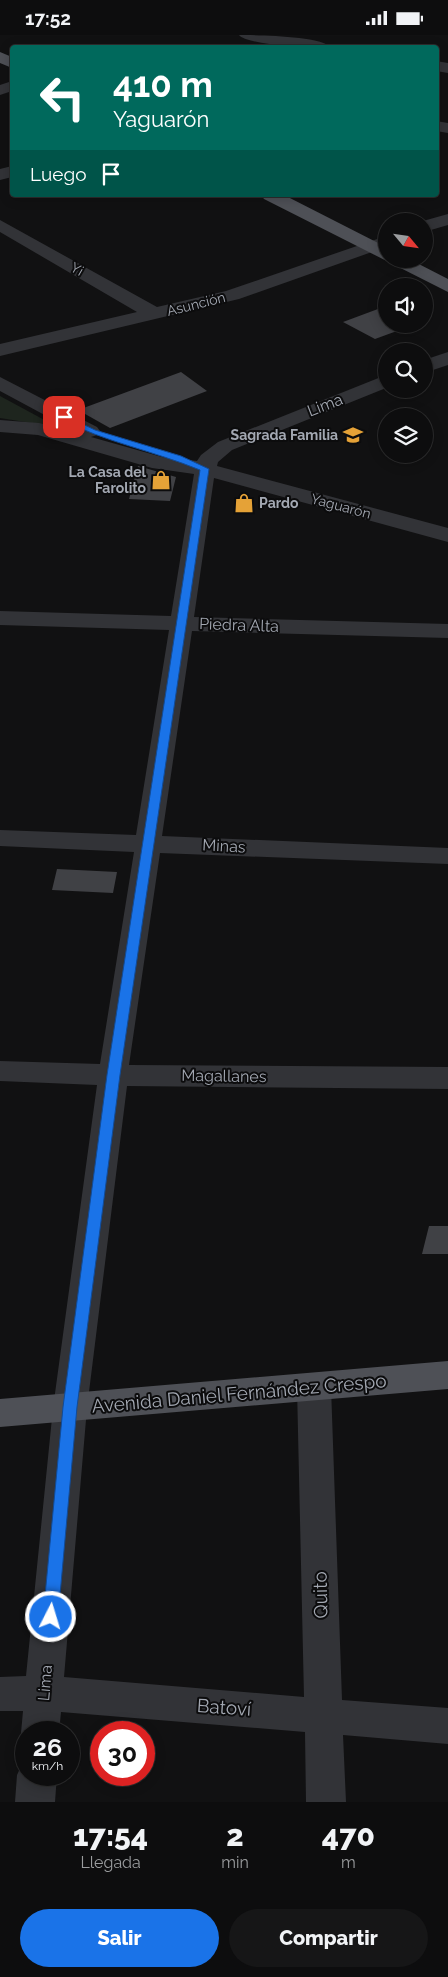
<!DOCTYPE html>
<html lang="es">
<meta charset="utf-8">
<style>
body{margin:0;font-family:Raleway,sans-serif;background:#161617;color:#f1f3f6;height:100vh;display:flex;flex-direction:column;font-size:19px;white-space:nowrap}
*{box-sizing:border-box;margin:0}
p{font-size:16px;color:#9a9c9e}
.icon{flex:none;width:28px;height:28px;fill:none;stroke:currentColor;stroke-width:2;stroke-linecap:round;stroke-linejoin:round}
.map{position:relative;height:1767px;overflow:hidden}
.panel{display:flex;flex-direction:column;background:#0d0d0e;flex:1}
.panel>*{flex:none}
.top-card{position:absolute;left:10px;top:10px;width:429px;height:152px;border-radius:5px;box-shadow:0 2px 12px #0003,0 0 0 1px #2d2d2e;background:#00695c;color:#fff;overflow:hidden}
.needle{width:32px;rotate:119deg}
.fabs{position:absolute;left:378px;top:178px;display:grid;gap:10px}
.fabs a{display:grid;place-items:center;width:55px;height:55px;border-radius:50%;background:#0d0d0e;box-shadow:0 2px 12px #0003,0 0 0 1px #2d2d2e;font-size:25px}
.speed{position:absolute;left:15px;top:1686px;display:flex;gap:10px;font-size:25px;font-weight:700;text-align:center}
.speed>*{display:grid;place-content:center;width:65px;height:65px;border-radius:50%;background:#0d0d0e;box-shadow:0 2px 12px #0003,0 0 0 1px #2d2d2e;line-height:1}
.speed small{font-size:12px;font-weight:400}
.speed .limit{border:8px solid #d22;background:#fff;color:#111}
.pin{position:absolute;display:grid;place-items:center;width:42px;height:42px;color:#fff;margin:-21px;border-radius:10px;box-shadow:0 2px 8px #0006}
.me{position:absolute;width:55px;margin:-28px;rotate:5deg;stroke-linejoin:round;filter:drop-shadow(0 0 4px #0008)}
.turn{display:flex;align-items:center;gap:18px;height:105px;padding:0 20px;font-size:22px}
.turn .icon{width:65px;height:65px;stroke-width:2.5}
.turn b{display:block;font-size:35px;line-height:42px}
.then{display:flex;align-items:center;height:48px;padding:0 20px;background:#0003;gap:10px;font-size:19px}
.eta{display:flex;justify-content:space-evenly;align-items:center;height:85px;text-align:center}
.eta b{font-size:30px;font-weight:800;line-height:35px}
.action{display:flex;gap:10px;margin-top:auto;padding:10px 20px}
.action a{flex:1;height:58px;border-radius:30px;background:#1a73e8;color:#fff;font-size:20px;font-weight:800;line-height:58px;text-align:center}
.action a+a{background:#161617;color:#f1f3f6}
.status{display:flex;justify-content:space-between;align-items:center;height:35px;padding:0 25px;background:#0d0d0e;direction:ltr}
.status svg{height:14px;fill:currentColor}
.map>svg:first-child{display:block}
</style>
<div class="status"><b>17:52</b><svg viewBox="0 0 49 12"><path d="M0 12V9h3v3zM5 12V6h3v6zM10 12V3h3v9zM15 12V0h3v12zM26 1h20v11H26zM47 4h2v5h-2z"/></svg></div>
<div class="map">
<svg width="448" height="1767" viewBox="0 0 448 1767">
<rect width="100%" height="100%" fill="#111112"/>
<path fill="#1e251e" d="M 0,361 L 50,388 L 44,390 L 0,383 Z"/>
<path fill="#404145" d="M 386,271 L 386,289 L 416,289 L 375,304 L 343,287 Z
M 181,337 L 207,356 L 110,393 L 78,375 Z
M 138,431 L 176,442 L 170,466 L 129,464 Z
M 57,834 L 117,837 L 113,858 L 52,855 Z
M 429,1191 L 448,1191 L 448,1219 L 422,1219 Z"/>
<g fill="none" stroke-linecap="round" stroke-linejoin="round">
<path fill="#323337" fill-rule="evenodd" d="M 239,0 C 255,0 322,1 330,12 C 316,14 246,10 239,0 Z
M 436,26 L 448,28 L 448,38 L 436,36 Z
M 12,46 L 12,56 L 0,60 L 0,50 Z
M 436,86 L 448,88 L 448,98 L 436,96 Z
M 12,131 L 12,142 L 0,145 L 0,134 Z
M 448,179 L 448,190 L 424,197 L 423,186 Z
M 0,185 L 157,272 L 226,256 L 386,201 L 386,212 L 239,264 L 0,321 L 0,309 L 137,277 L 0,197 Z
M 448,317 L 448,330 L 424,338 L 424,325 Z
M 386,340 L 386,353 L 232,415 L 218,427 L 217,431 L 448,493 L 448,507 L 214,443 L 194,582 L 448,589 L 448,603 L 192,596 L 162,801 L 448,813 L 448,829 L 160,818 L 129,1030 L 448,1032 L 448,1054 L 127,1051 L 87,1373 L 64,1642 L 304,1662 L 297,1352 L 302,1342 L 314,1338 L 326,1342 L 331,1352 L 342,1665 L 448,1673 L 448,1709 L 343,1700 L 346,1767 L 306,1767 L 305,1697 L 61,1677 L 59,1698 L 26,1698 L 26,1710 L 21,1698 L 23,1676 L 0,1676 L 0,1642 L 26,1641 L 53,1373 L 97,1050 L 0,1046 L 0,1026 L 100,1029 L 134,817 L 0,811 L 0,795 L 136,800 L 169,595 L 0,590 L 0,576 L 171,581 L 194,439 L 152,433 L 38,400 L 0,397 L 0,385 L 39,388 L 80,399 L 0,356 L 0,342 L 97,392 L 100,396 L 97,400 L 91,402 L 162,422 L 197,426 L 201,420 L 218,407 Z
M 26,1726 L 26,1740 L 57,1740 L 55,1767 L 15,1767 L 17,1740 L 23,1727 Z"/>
<path fill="#4e5056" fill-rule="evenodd" d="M 0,17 L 12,22 L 12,33 L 0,28 Z
M 261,160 L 284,160 L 386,212 L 386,224 L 409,224 L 448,244 L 448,257 L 264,164 Z
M 448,1326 L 448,1354 L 0,1392 L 0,1364 Z"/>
</g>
<path fill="#1a73e8" stroke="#114b97" d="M 64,380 L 95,395 L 181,421 L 209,434 L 120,1040 L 77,1372 L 58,1582 L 56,1587 L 51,1589 L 45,1587 L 43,1582 L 63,1372 L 107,1040 L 200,435 C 154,416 105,407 60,384 L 59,382 Z"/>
<defs>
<symbol id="school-bare" viewBox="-9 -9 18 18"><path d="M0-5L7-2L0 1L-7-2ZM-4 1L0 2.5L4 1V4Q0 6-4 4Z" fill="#e5a237" stroke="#0c0c0d" stroke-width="2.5" paint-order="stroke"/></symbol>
<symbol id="shop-bare" viewBox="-9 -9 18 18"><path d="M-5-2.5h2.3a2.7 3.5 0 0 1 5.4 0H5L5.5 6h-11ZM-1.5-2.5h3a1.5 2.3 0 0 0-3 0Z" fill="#e5a237" stroke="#0c0c0d" stroke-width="2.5" paint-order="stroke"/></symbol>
</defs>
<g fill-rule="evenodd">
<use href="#school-bare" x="339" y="386" width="28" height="28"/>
<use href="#shop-bare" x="147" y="431" width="28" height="28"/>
<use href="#shop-bare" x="230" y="454" width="28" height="28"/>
</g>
<g text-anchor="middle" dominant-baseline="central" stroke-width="4" stroke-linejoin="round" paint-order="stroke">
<g font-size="14" fill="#a3a8b2" stroke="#0c0c0d">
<text transform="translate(77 234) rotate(30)">Yi</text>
<text transform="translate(196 269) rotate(-14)">Asunción</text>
<text transform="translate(341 471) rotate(15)">Yaguarón</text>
</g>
<g font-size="14" font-weight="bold" fill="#a3a8b2" stroke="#0c0c0d" text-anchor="end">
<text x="338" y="400">Sagrada Familia</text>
<text x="146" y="437">La Casa del<tspan x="146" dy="16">Farolito</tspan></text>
<text x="259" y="468" text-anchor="start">Pardo</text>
</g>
<g font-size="16" fill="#a3a8b2" stroke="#0c0c0d">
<text transform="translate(325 370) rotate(-21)">Lima</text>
<text transform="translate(239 590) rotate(2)">Piedra Alta</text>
<text transform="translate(224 811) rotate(3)">Minas</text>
<text transform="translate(224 1041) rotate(1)">Magallanes</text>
<text transform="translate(45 1648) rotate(-85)">Lima</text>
</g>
<g font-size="19" fill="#a3a8b2" stroke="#0c0c0d">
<text transform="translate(239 1358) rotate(-5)">Avenida Daniel Fernández Crespo</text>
<text transform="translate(320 1560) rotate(-91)">Quito</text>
<text transform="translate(224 1672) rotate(4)">Batoví</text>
</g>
</g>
</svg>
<div class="fabs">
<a><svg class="needle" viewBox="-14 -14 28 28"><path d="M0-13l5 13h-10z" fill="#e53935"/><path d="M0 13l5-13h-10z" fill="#9a9c9e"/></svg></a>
<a><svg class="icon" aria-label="sound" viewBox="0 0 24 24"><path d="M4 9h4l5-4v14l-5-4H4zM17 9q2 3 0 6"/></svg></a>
<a><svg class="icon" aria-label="search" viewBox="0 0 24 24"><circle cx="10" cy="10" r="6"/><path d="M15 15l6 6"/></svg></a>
<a><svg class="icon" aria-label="layers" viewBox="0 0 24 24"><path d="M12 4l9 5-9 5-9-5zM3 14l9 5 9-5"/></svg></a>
</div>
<div class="speed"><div>26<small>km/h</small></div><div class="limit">30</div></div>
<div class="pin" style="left:64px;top:382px;background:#d93025"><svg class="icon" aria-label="arrive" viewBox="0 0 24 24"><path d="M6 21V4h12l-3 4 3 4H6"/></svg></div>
<svg class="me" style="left:51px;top:1582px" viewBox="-20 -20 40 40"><circle r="17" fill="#1a73e8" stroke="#fff" stroke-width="3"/><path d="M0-11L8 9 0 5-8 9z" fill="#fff"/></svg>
<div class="top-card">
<div class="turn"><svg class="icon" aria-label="left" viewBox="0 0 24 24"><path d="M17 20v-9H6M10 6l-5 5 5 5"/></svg><div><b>410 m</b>Yaguarón</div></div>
<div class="then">Luego<svg class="icon" aria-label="arrive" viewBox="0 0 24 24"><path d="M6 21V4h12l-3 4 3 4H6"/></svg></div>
</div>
</div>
<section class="panel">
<div class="eta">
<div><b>17:54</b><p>Llegada</p></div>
<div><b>2</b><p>min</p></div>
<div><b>470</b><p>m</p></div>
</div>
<div class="action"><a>Salir</a><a>Compartir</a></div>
</section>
